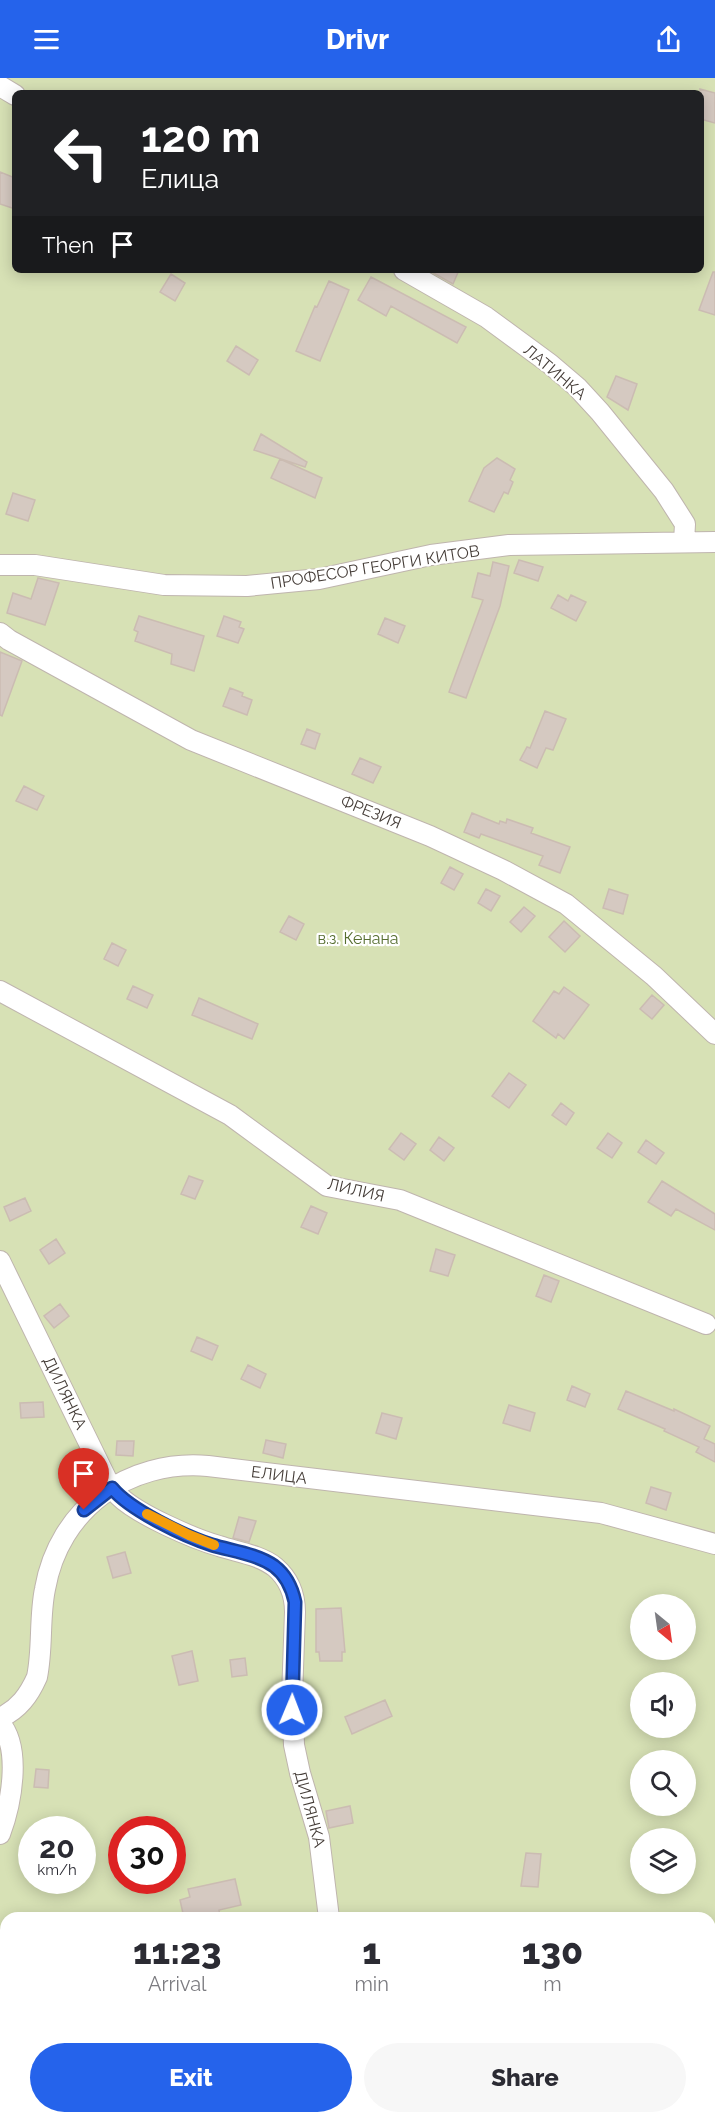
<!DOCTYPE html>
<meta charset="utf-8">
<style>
body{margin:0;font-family:Raleway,sans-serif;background:#f7f7f7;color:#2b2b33;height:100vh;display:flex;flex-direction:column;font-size:22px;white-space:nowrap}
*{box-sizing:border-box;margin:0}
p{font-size:20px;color:#7c7c81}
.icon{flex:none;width:33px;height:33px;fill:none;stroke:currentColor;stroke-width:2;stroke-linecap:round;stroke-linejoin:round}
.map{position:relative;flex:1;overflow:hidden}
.sheet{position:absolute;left:0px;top:1834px;width:716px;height:212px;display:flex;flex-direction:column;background:#fff;border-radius:18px 18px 0 0;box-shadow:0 3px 15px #0003}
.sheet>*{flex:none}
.guide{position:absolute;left:12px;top:12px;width:692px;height:183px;border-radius:9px;box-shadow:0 3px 15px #0003;background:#202124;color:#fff;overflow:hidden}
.needle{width:39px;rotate:151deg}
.buttons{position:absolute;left:630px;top:1516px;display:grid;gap:12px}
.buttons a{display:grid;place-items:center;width:66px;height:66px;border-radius:50%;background:#fff;box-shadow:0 3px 15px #0003;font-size:30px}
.speed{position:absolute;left:18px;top:1738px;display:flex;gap:12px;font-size:30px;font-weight:700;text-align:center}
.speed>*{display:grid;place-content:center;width:78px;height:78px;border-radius:50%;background:#fff;box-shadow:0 3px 15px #0003;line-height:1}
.speed small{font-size:15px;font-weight:400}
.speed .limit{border:9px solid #d22;background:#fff;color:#111}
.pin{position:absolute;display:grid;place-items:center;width:51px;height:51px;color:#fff;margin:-62px -26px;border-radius:50% 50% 50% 0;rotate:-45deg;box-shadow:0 0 6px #0007}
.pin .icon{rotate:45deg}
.me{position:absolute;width:66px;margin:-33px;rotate:1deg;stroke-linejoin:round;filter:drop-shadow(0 0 4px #0008)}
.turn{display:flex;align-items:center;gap:21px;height:126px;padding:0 30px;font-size:27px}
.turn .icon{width:78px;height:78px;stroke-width:2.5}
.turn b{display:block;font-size:42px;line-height:51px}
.then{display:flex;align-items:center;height:57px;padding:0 30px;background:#0003;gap:12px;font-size:22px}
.eta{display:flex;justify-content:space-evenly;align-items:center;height:102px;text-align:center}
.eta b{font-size:36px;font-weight:800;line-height:42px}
.primary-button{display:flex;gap:12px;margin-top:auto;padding:12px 30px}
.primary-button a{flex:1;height:69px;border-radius:36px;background:#2563eb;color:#fff;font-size:24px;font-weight:800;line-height:69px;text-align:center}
.primary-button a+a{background:#f7f7f7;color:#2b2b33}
header{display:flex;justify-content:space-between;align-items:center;height:78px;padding:0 30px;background:#2563eb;color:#fff;font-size:27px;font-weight:800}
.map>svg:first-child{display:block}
</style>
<header><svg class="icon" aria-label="menu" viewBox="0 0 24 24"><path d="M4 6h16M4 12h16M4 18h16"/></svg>Drivr<svg class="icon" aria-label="share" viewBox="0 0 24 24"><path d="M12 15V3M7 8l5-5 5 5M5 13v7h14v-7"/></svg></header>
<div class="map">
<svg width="715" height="2045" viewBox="0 0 715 2045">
<rect width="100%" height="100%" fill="#f1ece7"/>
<path fill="#d7e1b5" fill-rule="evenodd" d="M 0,0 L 715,0 L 715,2045 L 0,2045 ZM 15,15 L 700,15 L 700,192 L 15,192 ZM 640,1527 L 686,1527 L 686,1572 L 640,1572 ZM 640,1605 L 686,1605 L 686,1650 L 640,1650 ZM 640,1683 L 686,1683 L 686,1728 L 640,1728 ZM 32,1752 L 82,1752 L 82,1803 L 32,1803 ZM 122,1752 L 172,1752 L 172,1803 L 122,1803 ZM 640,1761 L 686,1761 L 686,1806 L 640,1806 ZM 6,1840 L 710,1840 L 710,2040 L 6,2040 Z"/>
<path fill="#d5c9c1" stroke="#cbbcb2" stroke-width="1.5" d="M 700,11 L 715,15 L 715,45 L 700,41 Z
M 0,94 L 15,100 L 15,131 L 0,126 Z
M 428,192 L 459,192 L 453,206 Z
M 713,194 L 715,194 L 715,237 L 699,232 Z
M 171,196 L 185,205 L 175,223 L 160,214 Z
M 371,199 L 466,249 L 457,265 L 391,228 L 386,238 L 358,222 Z
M 329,203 L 349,212 L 320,283 L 296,273 L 315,228 L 317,229 Z
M 236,268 L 258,282 L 249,297 L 227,283 Z
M 616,298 L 637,306 L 628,332 L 607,319 Z
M 261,356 L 307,384 L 305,389 L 254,372 Z
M 497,380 L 515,391 L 510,402 L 513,404 L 508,416 L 504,414 L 494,434 L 469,423 L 484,390 Z
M 280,381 L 322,400 L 315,420 L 271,400 Z
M 13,415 L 35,422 L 28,443 L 6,436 Z
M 519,482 L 543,489 L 538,503 L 514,495 Z
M 493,484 L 509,488 L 500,528 L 466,620 L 449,614 L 483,522 L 472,519 L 478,495 L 490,498 Z
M 38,500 L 59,505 L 45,547 L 7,535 L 13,515 L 31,521 Z
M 558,517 L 568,523 L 571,517 L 586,524 L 576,543 L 551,530 Z
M 139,538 L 204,558 L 194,593 L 171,586 L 172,576 L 135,563 L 138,554 L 134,552 Z
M 224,538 L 241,544 L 239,549 L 244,551 L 238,565 L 217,558 Z
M 385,540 L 405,548 L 398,565 L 378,556 Z
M 0,574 L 22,583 L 2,638 L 0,637 Z
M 230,610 L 243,615 L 242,618 L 252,622 L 247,637 L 223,628 Z
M 545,633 L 566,641 L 553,672 L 546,670 L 537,690 L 520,682 L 527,669 L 530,670 Z
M 307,651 L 320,656 L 315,671 L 301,666 Z
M 360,680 L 381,689 L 373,705 L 352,696 Z
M 24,708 L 44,718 L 37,732 L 16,723 Z
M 472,735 L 499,746 L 500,743 L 506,745 L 507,741 L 533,750 L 531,755 L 570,769 L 560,795 L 539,787 L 543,778 L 481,756 L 479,760 L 464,754 Z
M 450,789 L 463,796 L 454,812 L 441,805 Z
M 486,811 L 500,818 L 491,833 L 478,825 Z
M 609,811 L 628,817 L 623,836 L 603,830 Z
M 524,829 L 535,838 L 521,854 L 510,844 Z
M 289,838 L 304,846 L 296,862 L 280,854 Z
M 564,843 L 580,858 L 565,874 L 549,859 Z
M 112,865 L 126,872 L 118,888 L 104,881 Z
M 133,908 L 153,917 L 147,930 L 127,921 Z
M 564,909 L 589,927 L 564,961 L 558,956 L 556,960 L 533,943 L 554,913 L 559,916 Z
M 652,917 L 664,927 L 652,941 L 640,931 Z
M 199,920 L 258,946 L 252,961 L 192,937 Z
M 509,995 L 526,1007 L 509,1030 L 492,1018 Z
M 561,1025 L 574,1035 L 566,1047 L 552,1037 Z
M 401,1055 L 416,1066 L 404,1082 L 389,1071 Z
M 608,1055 L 622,1065 L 612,1080 L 597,1070 Z
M 439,1059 L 454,1070 L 444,1083 L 430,1072 Z
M 646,1062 L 664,1075 L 656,1086 L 638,1074 Z
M 189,1098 L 203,1103 L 195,1121 L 181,1116 Z
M 662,1103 L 715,1136 L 715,1152 L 676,1131 L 671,1138 L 648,1124 Z
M 25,1120 L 31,1133 L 10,1143 L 4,1129 Z
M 311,1128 L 327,1135 L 318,1156 L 301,1149 Z
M 56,1161 L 65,1175 L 49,1186 L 40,1172 Z
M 436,1171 L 455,1177 L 448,1198 L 430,1193 Z
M 544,1197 L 559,1203 L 551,1224 L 536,1218 Z
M 60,1226 L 69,1238 L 54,1250 L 44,1238 Z
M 197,1259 L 218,1268 L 212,1282 L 191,1273 Z
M 248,1287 L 266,1296 L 260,1310 L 241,1301 Z
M 572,1308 L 590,1316 L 585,1329 L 567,1322 Z
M 626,1313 L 674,1333 L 674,1331 L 710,1348 L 704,1361 L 715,1366 L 715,1384 L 696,1374 L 699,1369 L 664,1353 L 665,1351 L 618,1331 Z
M 43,1324 L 44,1339 L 21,1340 L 20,1325 Z
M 509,1327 L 535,1335 L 530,1353 L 503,1345 Z
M 382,1335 L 402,1340 L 396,1361 L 376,1355 Z
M 266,1362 L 286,1366 L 283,1380 L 263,1375 Z
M 117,1363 L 134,1363 L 133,1378 L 116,1377 Z
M 651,1409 L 671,1415 L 666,1432 L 646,1425 Z
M 239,1439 L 256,1443 L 249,1464 L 233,1460 Z
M 125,1474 L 131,1495 L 113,1500 L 107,1479 Z
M 341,1530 L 345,1574 L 342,1574 L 342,1583 L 320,1583 L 319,1574 L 316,1574 L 316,1531 Z
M 192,1573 L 198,1603 L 179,1607 L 172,1578 Z
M 245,1580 L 247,1597 L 232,1599 L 230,1582 Z
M 385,1622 L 392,1638 L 352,1656 L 345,1639 Z
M 36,1691 L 49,1692 L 48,1710 L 34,1709 Z
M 350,1728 L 353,1745 L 329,1750 L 326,1733 Z
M 526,1775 L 541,1776 L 538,1809 L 521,1808 Z
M 235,1801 L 241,1827 L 219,1832 L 220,1839 L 184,1840 L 180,1822 L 190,1819 L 188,1811 Z"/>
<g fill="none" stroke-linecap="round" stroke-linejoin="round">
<defs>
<path id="minor" d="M 0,8 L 15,17
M 404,192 L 486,239 L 550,286 L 577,309 L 600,334 L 664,413 L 685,446 L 684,464
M 0,487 L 35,487 L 164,507 L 247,508 L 319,501 L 431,477 L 509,467 L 715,464
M 0,555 L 9,562 L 191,662 L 430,758 L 503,792 L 566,826 L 654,898 L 715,956
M 0,913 L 230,1037 L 327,1108 L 400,1122 L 706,1246
M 0,1183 L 106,1400 C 110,1406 114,1413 119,1418 C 137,1436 194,1461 219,1468 C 237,1474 260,1477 275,1489 C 289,1501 295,1517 295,1534 L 292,1619 L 294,1667 L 300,1695 L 319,1759 L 329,1840
M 0,1640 C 19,1631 29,1617 37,1599 C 43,1570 39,1540 45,1511 C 59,1431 128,1381 208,1388 L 601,1435 L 715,1466
M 0,1645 C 22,1671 11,1727 0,1756
M 710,1963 L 715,1964
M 330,2045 L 330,2040
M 563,2045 L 565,2040"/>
</defs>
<use href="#minor" stroke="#bfb5ae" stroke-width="22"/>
<use href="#minor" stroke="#fff" stroke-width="20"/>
</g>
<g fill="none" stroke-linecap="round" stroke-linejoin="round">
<defs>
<path id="route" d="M 84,1432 L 112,1410 C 130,1432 184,1458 212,1467 C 232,1473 257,1476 274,1488 C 286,1497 292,1510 295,1524 L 292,1632"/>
</defs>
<use href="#route" stroke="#184099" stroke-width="15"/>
<use href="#route" stroke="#2563eb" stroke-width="10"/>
<path stroke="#f59e0b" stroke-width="10" d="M 147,1436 L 189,1457 L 214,1467"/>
</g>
<g text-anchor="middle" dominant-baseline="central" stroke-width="4.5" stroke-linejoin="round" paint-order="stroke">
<g font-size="16" fill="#443c37" stroke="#fff">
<text transform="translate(555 294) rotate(40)">ЛАТИНКА</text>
<text transform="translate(375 489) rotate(-9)">ПРОФЕСОР ГЕОРГИ КИТОВ</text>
<text transform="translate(371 734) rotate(22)">ФРЕЗИЯ</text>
<text transform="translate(356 1112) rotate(13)">ЛИЛИЯ</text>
<text transform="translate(65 1315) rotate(64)">ДИЛЯНКА</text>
<text transform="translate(279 1397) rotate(7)">ЕЛИЦА</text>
<text transform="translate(310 1731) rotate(75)">ДИЛЯНКА</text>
</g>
<g font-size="16" fill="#566e31" stroke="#fff">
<text x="358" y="860">в.з. Кенана</text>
</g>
</g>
</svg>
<div class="buttons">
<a><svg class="needle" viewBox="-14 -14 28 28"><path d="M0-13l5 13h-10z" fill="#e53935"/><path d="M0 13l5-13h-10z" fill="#7c7c81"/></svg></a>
<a><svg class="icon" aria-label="sound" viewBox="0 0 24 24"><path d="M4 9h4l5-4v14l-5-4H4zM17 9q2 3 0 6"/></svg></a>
<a><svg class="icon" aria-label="search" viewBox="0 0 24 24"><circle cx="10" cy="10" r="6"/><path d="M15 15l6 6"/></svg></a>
<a><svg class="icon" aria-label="layers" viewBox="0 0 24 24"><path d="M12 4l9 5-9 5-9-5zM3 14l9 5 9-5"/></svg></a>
</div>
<div class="speed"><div>20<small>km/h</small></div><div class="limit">30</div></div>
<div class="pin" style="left:84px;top:1432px;background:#d93025"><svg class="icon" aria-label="arrive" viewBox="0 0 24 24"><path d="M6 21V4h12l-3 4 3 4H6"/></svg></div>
<svg class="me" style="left:292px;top:1632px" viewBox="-20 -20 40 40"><circle r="17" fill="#2563eb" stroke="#fff" stroke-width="3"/><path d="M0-11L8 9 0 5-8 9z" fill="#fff"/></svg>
<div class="guide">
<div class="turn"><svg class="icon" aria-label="left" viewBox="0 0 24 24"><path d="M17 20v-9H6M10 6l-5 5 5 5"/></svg><div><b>120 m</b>Елица</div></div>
<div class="then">Then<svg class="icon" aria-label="arrive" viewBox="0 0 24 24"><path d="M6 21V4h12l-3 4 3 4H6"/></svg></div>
</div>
<section class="sheet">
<div class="eta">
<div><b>11:23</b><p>Arrival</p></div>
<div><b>1</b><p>min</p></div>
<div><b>130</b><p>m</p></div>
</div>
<div class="primary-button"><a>Exit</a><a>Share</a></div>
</section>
</div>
